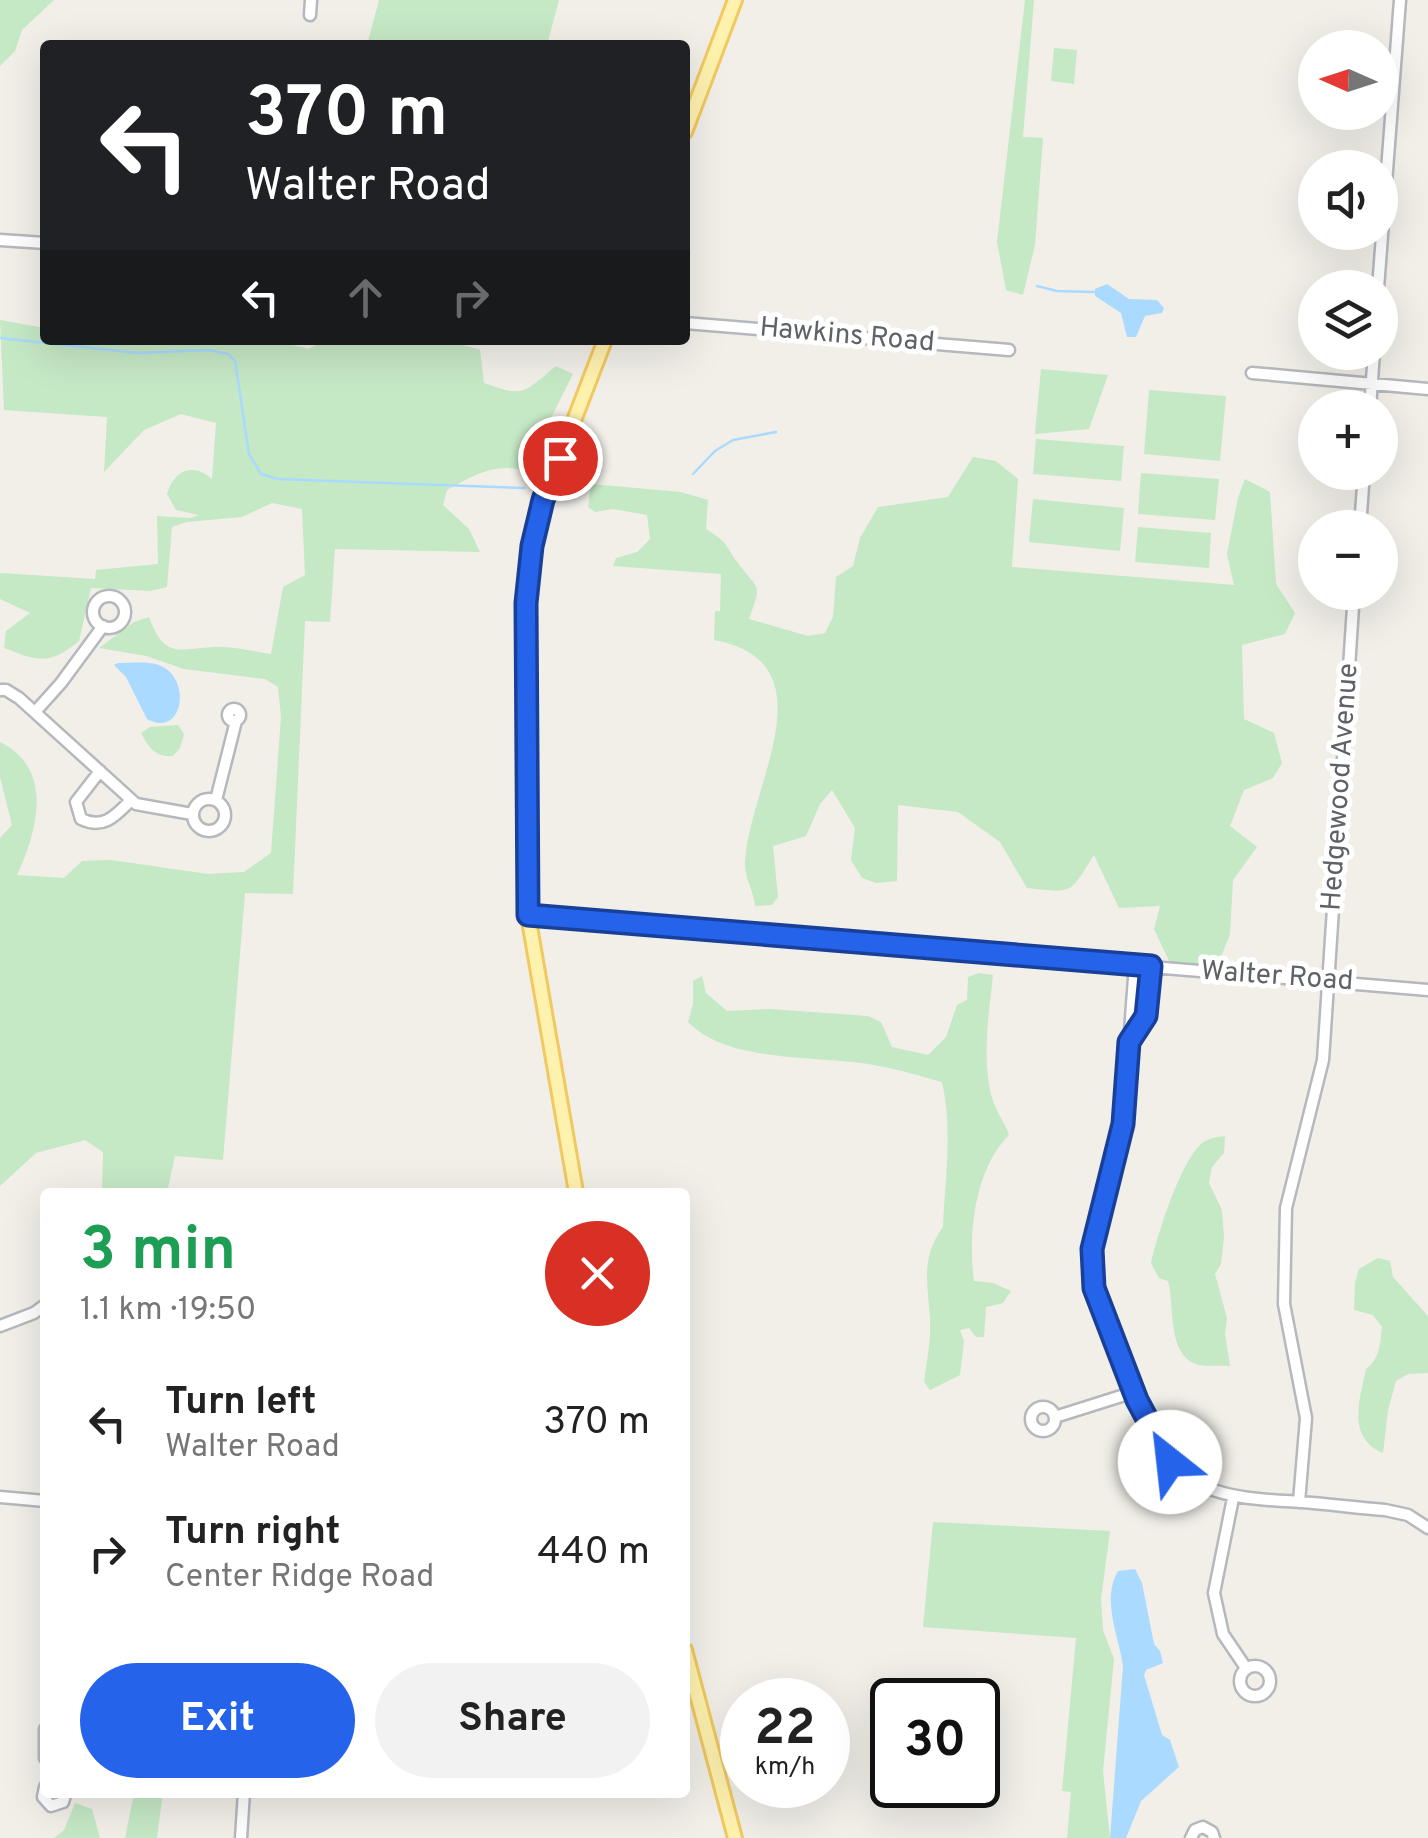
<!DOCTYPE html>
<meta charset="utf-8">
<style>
body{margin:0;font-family:Overpass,sans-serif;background:#f2f2f2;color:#222;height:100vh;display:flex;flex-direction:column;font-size:38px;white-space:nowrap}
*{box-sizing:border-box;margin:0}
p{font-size:32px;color:#767676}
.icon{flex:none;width:55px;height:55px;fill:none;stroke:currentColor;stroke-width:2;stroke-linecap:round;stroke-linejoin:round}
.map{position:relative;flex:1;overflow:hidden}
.drawer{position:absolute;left:40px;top:1188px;width:650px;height:610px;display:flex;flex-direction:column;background:#fff;border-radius:10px;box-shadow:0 10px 40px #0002}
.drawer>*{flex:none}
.banner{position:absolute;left:40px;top:40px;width:650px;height:305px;border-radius:10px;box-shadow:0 10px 40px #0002;background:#202124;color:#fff;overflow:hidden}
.needle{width:65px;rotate:273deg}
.controls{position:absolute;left:1298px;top:30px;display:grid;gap:20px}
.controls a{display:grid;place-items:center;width:100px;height:100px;border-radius:50%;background:#fff;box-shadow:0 10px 40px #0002;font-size:50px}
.speed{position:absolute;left:720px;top:1678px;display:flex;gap:20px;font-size:50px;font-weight:700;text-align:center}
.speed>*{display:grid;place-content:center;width:130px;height:130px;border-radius:50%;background:#fff;box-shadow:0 10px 40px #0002;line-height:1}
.speed small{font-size:25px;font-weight:400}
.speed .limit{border:5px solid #111;border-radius:15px;background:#fff;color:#111}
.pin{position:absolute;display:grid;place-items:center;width:85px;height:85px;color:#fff;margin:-42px;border:5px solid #fff;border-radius:50%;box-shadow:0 2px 10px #0007}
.me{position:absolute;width:110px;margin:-55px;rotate:331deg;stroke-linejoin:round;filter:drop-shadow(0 0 8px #0008)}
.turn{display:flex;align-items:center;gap:35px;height:210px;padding:0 40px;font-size:45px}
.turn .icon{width:130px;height:130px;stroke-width:2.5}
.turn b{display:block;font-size:70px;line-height:85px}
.lanes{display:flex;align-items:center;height:95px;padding:0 40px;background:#0003;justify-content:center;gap:50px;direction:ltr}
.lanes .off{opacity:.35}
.round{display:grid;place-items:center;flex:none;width:105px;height:105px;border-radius:52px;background:#f2f2f2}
.headline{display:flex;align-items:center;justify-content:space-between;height:170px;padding:0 40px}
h1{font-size:60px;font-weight:700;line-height:75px;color:#1e9e55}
.button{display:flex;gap:20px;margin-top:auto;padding:20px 40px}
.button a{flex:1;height:115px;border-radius:60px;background:#2563eb;color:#fff;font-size:40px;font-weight:700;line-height:115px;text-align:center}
.button a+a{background:#f2f2f2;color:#222}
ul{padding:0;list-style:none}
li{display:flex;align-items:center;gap:30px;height:130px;padding:0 40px}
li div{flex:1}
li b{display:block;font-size:38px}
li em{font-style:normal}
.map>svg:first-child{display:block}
</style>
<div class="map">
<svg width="1428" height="1838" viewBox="0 0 1428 1838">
<rect width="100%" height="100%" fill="#f1efe8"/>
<path fill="#c5e8c5" d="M 0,0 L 54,0 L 22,30 L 15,51 L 0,66 Z
M 379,0 L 559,0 L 547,45 L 367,45 Z
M 1025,0 L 1034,0 L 1023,137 L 1043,138 L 1035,245 L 1023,295 L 1006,290 L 997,242 Z
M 1054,48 L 1077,50 L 1074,84 L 1051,81 Z
M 0,320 L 45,328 L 45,340 L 163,340 L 172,344 C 214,332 267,338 308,349 L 327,340 L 457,340 L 457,343 L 480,350 L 484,383 C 525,398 523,393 556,366 L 573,374 L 548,424 L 531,473 C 500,460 475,474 447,490 L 443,505 L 469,529 L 480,552 L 335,549 L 330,622 L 305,621 L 293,894 L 245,893 L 223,1160 L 175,1156 L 167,1192 L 102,1192 L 103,1152 L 85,1140 L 36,1153 L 0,1186 L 0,838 L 12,825 L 0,777 L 0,742 C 55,769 37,832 17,875 L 64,878 L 82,861 L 111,860 L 208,874 L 244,872 L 271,853 L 281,717 L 278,687 L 265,679 L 184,669 L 146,656 L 99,648 L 134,622 L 149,617 C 166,664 183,646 222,647 C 238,647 255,652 271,654 L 283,587 L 305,575 L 302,509 L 272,503 L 242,517 L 187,522 L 172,527 L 167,587 L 150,591 L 91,588 L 79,641 C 49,665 40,662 4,648 L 6,631 L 30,613 L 0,599 L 0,573 L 95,579 L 96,570 L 158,564 L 157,516 L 190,518 L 199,515 L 176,510 L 167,494 C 174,470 193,462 212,479 L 216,423 L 181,414 L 144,430 L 104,472 L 107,417 L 4,410 Z
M 1041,369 L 1108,375 L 1089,429 L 1035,434 Z
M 1149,390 L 1226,396 L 1220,461 L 1144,454 Z
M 1036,439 L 1124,446 L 1121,481 L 1033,474 Z
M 973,457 L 996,461 L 1018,479 L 1012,567 L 1234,585 L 1227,554 L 1238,498 L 1245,479 L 1270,492 L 1276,584 L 1295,613 L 1285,634 L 1242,645 L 1244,719 L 1274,733 L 1282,763 L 1273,778 L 1244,790 L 1230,826 L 1257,847 L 1233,880 L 1230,934 L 1216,970 L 1171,965 L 1154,929 L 1160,906 L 1119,908 L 1094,855 C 1069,894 1075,893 1027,888 L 1000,842 L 958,812 L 898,805 L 897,881 L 876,883 L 862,878 L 851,860 L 855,828 L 832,790 L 820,804 L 806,836 L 773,846 L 778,897 L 772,905 L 755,906 C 754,891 744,877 745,862 C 748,788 834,662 714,640 L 715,611 L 720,611 L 721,574 L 613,566 L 616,558 L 637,552 L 650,539 L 647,515 L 613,509 L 595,512 L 588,507 L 591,484 L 681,492 L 708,500 L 706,529 C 731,545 723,543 738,563 C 758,591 763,581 749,619 L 808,636 L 825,633 L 833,617 L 836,577 L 853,566 L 860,538 L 878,507 L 948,497 Z
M 1141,473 L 1219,479 L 1215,520 L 1138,514 Z
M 1033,499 L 1124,508 L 1120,551 L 1029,542 Z
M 1138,527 L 1211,533 L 1209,568 L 1135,562 Z
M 178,725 L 184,734 L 180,748 L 173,756 C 155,757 149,748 141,733 L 150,727 Z
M 979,973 L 993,975 C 989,1013 980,1070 995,1106 C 999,1116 1005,1123 1009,1135 C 974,1170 968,1234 974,1281 L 993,1283 L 1011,1291 L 1003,1303 L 986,1307 L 984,1337 L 976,1337 L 969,1328 L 960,1330 L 964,1341 L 960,1375 L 930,1390 L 924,1382 C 927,1361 931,1339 930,1319 C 928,1283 920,1259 943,1227 C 945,1179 953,1130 942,1082 C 920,1076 897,1069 874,1065 C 819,1055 729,1064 688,1022 L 693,1004 L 693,981 L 702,976 L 706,993 L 727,1011 L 770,1009 L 868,1016 L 881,1022 L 892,1047 L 928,1055 L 946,1037 L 957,1005 L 967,1000 L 968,977 Z
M 1225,1136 L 1224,1153 L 1212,1167 L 1209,1183 L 1222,1210 L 1224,1237 L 1221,1264 L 1215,1274 L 1227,1318 L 1225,1334 L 1230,1366 C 1219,1365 1205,1367 1196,1364 C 1167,1354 1175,1307 1168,1281 L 1159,1278 L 1151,1263 C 1158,1234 1180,1162 1202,1143 C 1209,1138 1217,1137 1225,1136 Z
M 1378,1258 L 1390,1261 L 1393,1277 L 1428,1316 L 1428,1373 L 1408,1374 L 1396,1381 L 1388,1410 L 1383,1453 C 1346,1438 1360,1398 1366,1369 C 1380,1359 1380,1343 1382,1327 L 1373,1315 L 1354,1310 L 1355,1283 L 1359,1269 Z
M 933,1522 L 1110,1531 L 1101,1599 L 1103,1630 L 1114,1659 L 1103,1771 L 1110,1838 L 1067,1838 L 1071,1792 L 1062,1791 L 1076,1638 L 923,1627 Z
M 134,1793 L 163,1793 L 157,1838 L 125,1838 Z
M 75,1803 L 92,1809 L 100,1838 L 54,1838 L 64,1830 Z"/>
<path fill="#aadaff" d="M 1107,284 L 1129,299 L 1157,300 L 1164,308 L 1162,313 L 1145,316 L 1136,337 L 1127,337 L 1121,313 L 1095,296 L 1095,289 Z
M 118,663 C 131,663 147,661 159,665 C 193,678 183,739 147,719 L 126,677 L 114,665 Z
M 1135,1569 L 1142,1583 L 1154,1644 L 1160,1651 L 1163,1663 L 1146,1670 L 1144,1675 L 1162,1735 L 1170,1740 L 1179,1767 L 1141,1801 L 1126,1838 L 1110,1838 L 1123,1666 C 1119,1637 1101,1600 1118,1571 Z"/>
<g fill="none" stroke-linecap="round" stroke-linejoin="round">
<path stroke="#aadaff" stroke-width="2.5" d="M 1037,286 L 1057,291 L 1094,292
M 0,338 L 138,353 L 209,350 L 228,354 L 235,361 L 249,454 L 261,474 L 277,479 L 524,488
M 693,474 L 715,451 L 733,440 L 776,432"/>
<defs>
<path id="minor" d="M 310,15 L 311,0
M 0,240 L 45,243
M 1378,288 L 1400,0
M 685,323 L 1009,350
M 1252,373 L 1428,389
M 1370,408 L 1374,352
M 1360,528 L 1364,472
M93 612a16 16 0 1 1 32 0a16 16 0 1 1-32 0Z
M 0,690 L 6,690 L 19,698 L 136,804 L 192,814
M228 715a6 6 0 1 1 12 0a6 6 0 1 1-12 0Z
M 35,712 L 61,683 L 103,626
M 100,771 L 76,802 L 81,819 C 104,830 116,815 131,800
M193 815a16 16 0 1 1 32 0a16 16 0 1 1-32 0Z
M 216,800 L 236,721
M 528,915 L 1428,990
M 1135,965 L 1123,1124 L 1093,1249 C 1090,1292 1109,1328 1124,1367 C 1136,1397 1147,1432 1166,1458 C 1199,1499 1254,1499 1301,1502 C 1329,1504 1357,1508 1385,1510 L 1408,1515 L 1428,1528
M 1130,1041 L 1146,1016 L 1151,966
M 0,1326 L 34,1313 L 45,1305
M1031 1419a12 12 0 1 1 24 0a12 12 0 1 1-24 0Z
M 1055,1417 L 1134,1392
M 0,1497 L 45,1501
M 1233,1498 L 1214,1593 L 1223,1634 L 1246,1668
M 1299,1502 L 1306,1418 L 1284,1304 L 1286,1208 L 1323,1060 L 1354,592
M1240 1681a15 15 0 1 1 30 0a15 15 0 1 1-30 0Z
M 45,1729 L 45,1758
M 45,1787 L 43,1797 L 51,1806 L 63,1802 L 66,1792
M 241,1838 L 244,1792
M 1191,1838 L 1195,1830 L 1203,1827 L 1212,1832 L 1214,1838"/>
<path id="major" d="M 685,132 L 735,0
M 576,1192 L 528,915 L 527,603 L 532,546 L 543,501 L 605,340
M 685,1650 L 735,1838"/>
</defs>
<use href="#minor" stroke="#b5b8bc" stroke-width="15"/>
<use href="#major" stroke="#f2c960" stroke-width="18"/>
<use href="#minor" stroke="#fff" stroke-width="10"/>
<use href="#major" stroke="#fff2af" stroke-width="12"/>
</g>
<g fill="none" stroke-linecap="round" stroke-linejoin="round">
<defs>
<path id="route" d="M 560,458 L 543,500 L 532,546 L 526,603 L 528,915 L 1151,966 L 1146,1016 L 1129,1042 L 1123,1124 L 1092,1249 L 1094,1288 L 1137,1400 L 1170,1462"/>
</defs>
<use href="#route" stroke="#184099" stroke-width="25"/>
<use href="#route" stroke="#2563eb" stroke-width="18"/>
</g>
<g text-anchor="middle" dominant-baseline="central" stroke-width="10" stroke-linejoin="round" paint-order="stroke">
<g font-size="28" fill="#5f6368" stroke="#fff">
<text transform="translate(847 336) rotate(5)">Hawkins Road</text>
<text transform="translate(1341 787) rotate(-86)">Hedgewood Avenue</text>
<text transform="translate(1277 977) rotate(4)">Walter Road</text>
</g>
</g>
</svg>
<div class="controls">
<a><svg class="needle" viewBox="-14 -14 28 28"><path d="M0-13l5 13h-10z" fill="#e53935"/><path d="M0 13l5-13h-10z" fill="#767676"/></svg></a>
<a><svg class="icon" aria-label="sound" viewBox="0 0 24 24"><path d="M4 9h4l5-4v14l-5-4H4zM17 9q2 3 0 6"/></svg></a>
<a><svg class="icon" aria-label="layers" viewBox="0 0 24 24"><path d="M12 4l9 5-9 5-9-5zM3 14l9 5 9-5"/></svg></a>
<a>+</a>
<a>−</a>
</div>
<div class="speed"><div>22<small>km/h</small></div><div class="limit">30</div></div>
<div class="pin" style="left:560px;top:458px;background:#d93025"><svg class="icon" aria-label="arrive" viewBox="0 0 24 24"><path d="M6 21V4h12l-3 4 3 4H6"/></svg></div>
<svg class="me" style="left:1170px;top:1462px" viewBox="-20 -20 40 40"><circle r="19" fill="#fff"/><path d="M0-13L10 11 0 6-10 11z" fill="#2563eb"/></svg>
<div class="banner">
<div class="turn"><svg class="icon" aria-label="left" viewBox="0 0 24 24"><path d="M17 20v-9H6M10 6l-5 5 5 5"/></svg><div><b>370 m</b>Walter Road</div></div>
<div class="lanes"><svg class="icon" aria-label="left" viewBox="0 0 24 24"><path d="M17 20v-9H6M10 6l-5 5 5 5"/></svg><svg class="icon off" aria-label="ahead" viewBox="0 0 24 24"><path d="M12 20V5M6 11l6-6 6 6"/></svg><svg class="icon off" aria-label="right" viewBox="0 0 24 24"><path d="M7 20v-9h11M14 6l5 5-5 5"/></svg></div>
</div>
<section class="drawer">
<div class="headline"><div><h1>3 min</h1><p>1.1 km · 19:50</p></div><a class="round" style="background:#d93025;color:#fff"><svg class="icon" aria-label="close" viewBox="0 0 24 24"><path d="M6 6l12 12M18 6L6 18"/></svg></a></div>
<ul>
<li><svg class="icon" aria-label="left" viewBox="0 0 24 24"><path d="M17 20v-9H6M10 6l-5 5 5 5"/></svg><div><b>Turn left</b><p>Walter Road</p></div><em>370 m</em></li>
<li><svg class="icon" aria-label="right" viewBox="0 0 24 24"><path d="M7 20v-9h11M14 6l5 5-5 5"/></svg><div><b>Turn right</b><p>Center Ridge Road</p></div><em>440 m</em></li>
</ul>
<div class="button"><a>Exit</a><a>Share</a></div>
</section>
</div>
